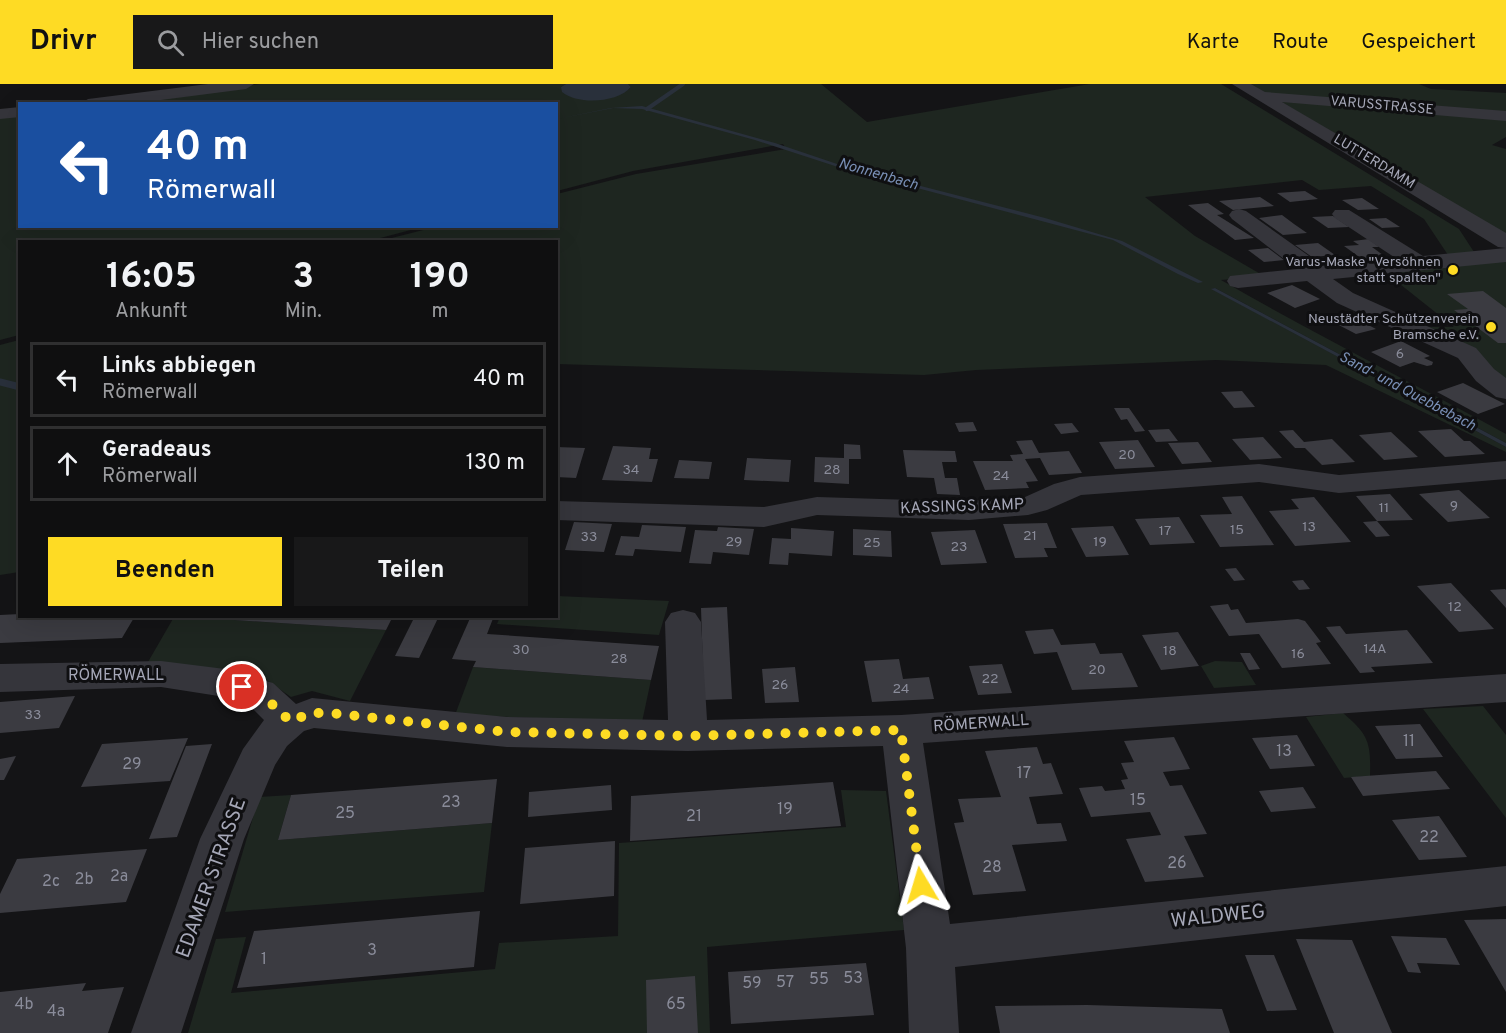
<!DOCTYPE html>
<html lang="de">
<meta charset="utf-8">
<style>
body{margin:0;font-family:Overpass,sans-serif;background:#181819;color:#f1f3f6;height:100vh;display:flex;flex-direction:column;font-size:22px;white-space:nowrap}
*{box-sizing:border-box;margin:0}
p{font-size:20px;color:#9b9c9f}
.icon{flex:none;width:33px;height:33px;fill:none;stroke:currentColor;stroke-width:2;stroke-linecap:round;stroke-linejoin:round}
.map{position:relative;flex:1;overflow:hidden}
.details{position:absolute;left:18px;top:156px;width:540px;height:378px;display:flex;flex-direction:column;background:#0f0f10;border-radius:0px;box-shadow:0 6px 24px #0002,0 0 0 2px #2f2f30}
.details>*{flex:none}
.guide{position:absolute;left:18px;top:18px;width:540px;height:126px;border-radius:0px;box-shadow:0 6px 24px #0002,0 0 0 2px #2f2f30;background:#1a4fa0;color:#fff;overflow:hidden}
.pin{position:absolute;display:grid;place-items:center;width:51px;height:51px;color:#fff;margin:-26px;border:3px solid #fff;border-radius:50%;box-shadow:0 2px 6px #0007}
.me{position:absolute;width:66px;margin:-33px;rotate:353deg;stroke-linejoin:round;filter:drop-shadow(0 0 4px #0008)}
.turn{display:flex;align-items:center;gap:21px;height:126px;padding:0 30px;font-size:27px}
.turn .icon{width:78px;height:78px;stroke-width:2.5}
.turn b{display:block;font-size:42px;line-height:51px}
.eta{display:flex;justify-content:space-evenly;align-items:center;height:102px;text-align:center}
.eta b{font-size:36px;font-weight:700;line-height:42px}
.primary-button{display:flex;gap:12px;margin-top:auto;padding:12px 30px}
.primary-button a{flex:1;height:69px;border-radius:0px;background:#fedb24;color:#111;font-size:24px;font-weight:700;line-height:69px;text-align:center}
.primary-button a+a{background:#181819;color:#f1f3f6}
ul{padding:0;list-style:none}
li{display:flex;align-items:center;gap:18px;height:75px;margin:0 12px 9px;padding:0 18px;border:3px solid #2f2f30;border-radius:0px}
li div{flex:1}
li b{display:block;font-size:22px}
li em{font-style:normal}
header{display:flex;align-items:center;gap:36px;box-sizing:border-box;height:84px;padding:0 30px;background:#fedb24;color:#111}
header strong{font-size:28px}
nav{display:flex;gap:33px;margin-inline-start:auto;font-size:21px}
.search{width:420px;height:54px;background:#181819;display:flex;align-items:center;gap:15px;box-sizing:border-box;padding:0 21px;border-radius:0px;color:#9b9c9f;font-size:22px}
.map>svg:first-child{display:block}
</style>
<header>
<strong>Drivr</strong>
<div class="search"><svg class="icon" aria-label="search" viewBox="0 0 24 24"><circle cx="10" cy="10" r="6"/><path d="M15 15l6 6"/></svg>Hier suchen</div>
<nav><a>Karte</a><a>Route</a><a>Gespeichert</a></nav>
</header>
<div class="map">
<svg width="1506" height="949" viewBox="0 0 1506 949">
<rect width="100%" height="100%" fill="#141416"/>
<path fill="#1e2620" d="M 260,0 L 566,0 L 561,3 C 581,6 616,20 631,3 L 628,0 L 821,0 L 867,38 L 1090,0 L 1221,0 L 1459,145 L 1474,168 L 1448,171 L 1424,135 L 1371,102 L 1319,106 L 1302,96 L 1145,113 L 1195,152 L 1264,192 L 1221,196 C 1314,250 1411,298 1506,350 L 1506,359 L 1215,204 L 1212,205 L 1506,363 L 1506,368 L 1326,281 L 1216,276 L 976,286 L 924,291 L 557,280 L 556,158 L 380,157 L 435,143 L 556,142 L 557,110 L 636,90 L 786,65 L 783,60 L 633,87 L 557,107 L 556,20 L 109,20 Z
M 1251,0 L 1419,0 L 1431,5 L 1506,9 L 1506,53 L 1492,61 L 1506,65 L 1506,151 Z
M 19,31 L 20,142 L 422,143 L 365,158 L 20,158 L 19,251 L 0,256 L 0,33 Z
M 1506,177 L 1506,299 L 1425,243 L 1454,243 L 1386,189 Z
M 19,256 L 19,488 L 0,491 L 0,261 Z
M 557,512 L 669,517 L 659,551 L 497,540 L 500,533 L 556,532 Z
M 174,533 L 221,533 L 219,535 L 386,546 L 350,617 L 312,607 L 291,613 L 265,595 L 148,578 Z
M 1215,577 L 1242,578 L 1256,601 L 1214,604 L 1201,582 Z
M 473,583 L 651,596 L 642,638 L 455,631 Z
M 1483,622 L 1506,651 L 1506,734 L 1423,625 Z
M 1343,629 C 1369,651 1371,659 1370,692 L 1344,694 L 1306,633 Z
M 841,706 L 886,707 L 904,846 L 707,863 L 710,949 L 188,949 L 216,855 L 246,853 L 231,909 L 495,885 L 499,859 L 618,852 L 619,759 L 846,743 Z
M 291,711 L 278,756 L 492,739 L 484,808 L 225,828 L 259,713 Z"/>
<path fill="#29303b" d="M 566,0 L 628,0 L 631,3 C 617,19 578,21 562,8 L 561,3 Z
M 642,22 L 775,59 L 843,82 L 1045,134 L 1122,157 L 1203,198 L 1198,199 L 1178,190 L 1113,156 L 838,83 L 755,56 L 642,25 L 613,24 L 557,35 L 611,24 Z
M 1215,204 L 1506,359 L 1506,363 L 1211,205 Z"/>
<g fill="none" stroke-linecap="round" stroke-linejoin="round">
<path stroke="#29303b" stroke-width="4" d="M 647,25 L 683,0"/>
<path stroke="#29303b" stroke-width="7" d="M 0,298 L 20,303"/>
</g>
<path fill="#3b3b41" d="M 1305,107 L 1318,115 L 1290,118 L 1277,109 Z
M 1260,113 L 1274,122 L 1233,126 L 1219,117 Z
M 1362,114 L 1379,125 L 1358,126 L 1342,116 Z
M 1208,119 L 1224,130 L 1217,131 L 1254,154 L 1235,156 L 1188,121 Z
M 1282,131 L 1294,140 L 1307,149 L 1283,151 L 1259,134 Z
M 1333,132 L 1349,143 L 1328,144 L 1312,133 Z
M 1386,134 L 1400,143 L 1382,144 L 1369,135 Z
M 1369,155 L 1379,163 L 1372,163 L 1387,174 L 1362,175 L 1344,162 L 1359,161 L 1353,157 Z
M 1318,159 L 1335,171 L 1312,173 L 1295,161 Z
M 1268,164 L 1284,176 L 1264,178 L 1248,166 Z
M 1292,201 L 1320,215 L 1295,224 L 1267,209 Z
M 1483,207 L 1506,224 L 1506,259 L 1498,259 L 1454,226 L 1468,225 L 1447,210 Z
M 1353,233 L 1376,245 L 1356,250 L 1333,238 Z
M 1401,257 L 1430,272 L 1424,274 L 1433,278 L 1432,281 L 1427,282 L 1414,278 L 1400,283 L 1371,268 Z
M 1463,299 L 1505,320 L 1478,330 L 1437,308 Z
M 1242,307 L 1255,323 L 1234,324 L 1221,308 Z
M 1114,324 L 1129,324 L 1145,347 L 1135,348 L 1127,335 L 1121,336 Z
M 973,338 L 977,347 L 959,348 L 955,339 Z
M 1072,339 L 1079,348 L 1061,350 L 1054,340 Z
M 1169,345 L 1178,357 L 1156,358 L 1148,346 Z
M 1451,345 L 1464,357 L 1470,357 L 1485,370 L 1445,373 L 1418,347 Z
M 1293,346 L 1304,358 L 1332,355 L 1355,378 L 1322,381 L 1305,364 L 1295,364 L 1279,347 Z
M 1391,348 L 1418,373 L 1384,376 L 1359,351 Z
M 1263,353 L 1282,374 L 1250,376 L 1232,355 Z
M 1032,356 L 1039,369 L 1069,367 L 1082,389 L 1049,391 L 1040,374 L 1025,375 L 1038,397 L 1026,398 L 1029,404 L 985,406 L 973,377 L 1013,377 L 1010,371 L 1023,370 L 1016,357 Z
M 1138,356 L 1155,383 L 1115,385 L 1099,358 Z
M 1198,358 L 1212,378 L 1182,380 L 1168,359 Z
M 844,360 L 860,361 L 861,375 L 849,375 L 849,400 L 814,398 L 815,373 L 844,374 Z
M 613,362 L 651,364 L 649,375 L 658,375 L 652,398 L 602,396 Z
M 556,363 L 585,364 L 576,394 L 556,393 Z
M 903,366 L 955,367 L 957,378 L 942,378 L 945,394 L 957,394 L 960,411 L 937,410 L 934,394 L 907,393 Z
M 747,374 L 791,376 L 789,398 L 744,396 Z
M 679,376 L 712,378 L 709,395 L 674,394 Z
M 1459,406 L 1490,434 L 1448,438 L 1419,410 Z
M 1390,410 L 1413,436 L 1377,437 L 1356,412 Z
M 1242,412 L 1274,461 L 1220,463 L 1200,431 L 1232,430 L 1222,413 Z
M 1314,413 L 1351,458 L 1295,462 L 1269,427 L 1299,425 L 1291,415 Z
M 1179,433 L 1195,459 L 1150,461 L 1135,435 Z
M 1377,437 L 1390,452 L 1376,453 L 1363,438 Z
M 574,438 L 612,440 L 604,468 L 565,466 Z
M 1047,439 L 1057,464 L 1044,464 L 1048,473 L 1015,474 L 1003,440 Z
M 642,441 L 686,443 L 681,468 L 635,465 L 633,472 L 615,471 L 621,452 L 639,453 Z
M 1113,442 L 1129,471 L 1086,473 L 1071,444 Z
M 718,443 L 754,445 L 749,471 L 713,468 L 711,480 L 689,479 L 695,446 L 717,447 Z
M 791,444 L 834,447 L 832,472 L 789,469 L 788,481 L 769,480 L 772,454 L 791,455 Z
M 853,445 L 891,447 L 892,473 L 853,471 Z
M 975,446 L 987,479 L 941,481 L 931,448 Z
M 1236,484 L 1245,496 L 1234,497 L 1225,485 Z
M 1303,496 L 1310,505 L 1299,506 L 1292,497 Z
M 1451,499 L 1494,545 L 1459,548 L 1417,502 Z
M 1505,505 L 1506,506 L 1506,524 L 1490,506 Z
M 1228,520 L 1231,526 L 1238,525 L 1246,539 L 1298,535 L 1305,537 L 1321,558 L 1316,559 L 1331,580 L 1282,584 L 1259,550 L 1229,552 L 1210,522 Z
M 727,523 L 732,615 L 704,616 L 701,524 Z
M 20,530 L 20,532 L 135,532 L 122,554 L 0,559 L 0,531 Z
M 221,532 L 393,532 L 386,546 L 219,535 Z
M 415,532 L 439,532 L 419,574 L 395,572 Z
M 471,532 L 494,532 L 487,550 L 659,562 L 651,596 L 473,583 L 476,577 L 452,575 Z
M 1340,542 L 1346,550 L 1407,546 L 1433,579 L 1371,583 L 1375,588 L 1360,589 L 1326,543 Z
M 1053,545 L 1061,561 L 1095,559 L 1100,570 L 1122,569 L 1138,603 L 1072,606 L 1057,568 L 1034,570 L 1025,547 Z
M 1178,548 L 1199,582 L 1161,586 L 1142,551 Z
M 1240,569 L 1250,569 L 1260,585 L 1249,586 Z
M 899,575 L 903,595 L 929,593 L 934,615 L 872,618 L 864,577 Z
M 1002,580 L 1012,609 L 978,611 L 969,582 Z
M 795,583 L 799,618 L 765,619 L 762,585 Z
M 75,612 L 59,644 L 0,649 L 0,618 Z
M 1420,640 L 1443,673 L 1396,675 L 1375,642 Z
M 1297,651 L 1315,682 L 1270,685 L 1252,654 Z
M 1174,653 L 1190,685 L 1163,688 L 1170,702 L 1182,701 L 1207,750 L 1184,752 L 1204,793 L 1145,798 L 1126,755 L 1161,751 L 1150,728 L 1091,733 L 1079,704 L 1102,702 L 1105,707 L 1125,705 L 1121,696 L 1128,695 L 1121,679 L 1134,678 L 1124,657 Z
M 188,654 L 170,697 L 81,703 L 102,660 Z
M 212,660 L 177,753 L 149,755 L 186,662 Z
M 1037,663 L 1043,680 L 1051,679 L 1063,710 L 1029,713 L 1037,740 L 1061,739 L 1067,757 L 1012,761 L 1026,807 L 973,811 L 954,739 L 964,738 L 958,715 L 1001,713 L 985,667 Z
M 16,672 L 4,696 L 0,696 L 0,675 Z
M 1436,687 L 1450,705 L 1363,712 L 1351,693 Z
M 497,695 L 492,739 L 278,756 L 291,711 Z
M 833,698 L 841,742 L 630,757 L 631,712 Z
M 611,701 L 612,726 L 528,733 L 529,708 Z
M 1303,703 L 1316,724 L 1271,728 L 1259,707 Z
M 1439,732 L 1467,773 L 1419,776 L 1392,736 Z
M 615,757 L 614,812 L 520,820 L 525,764 Z
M 147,765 L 126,818 L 0,829 L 0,810 L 17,775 Z
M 480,827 L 474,883 L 237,904 L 254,847 Z
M 1506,835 L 1506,908 L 1464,836 Z
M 1391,852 L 1446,854 L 1460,881 L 1417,879 L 1421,889 L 1408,888 Z
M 1296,855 L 1352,856 L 1392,949 L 1334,949 Z
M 1245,871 L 1274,871 L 1297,926 L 1267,927 Z
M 866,879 L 874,931 L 731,940 L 728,888 Z
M 695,892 L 698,949 L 647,949 L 646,896 Z
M 86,899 L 82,907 L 124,903 L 108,949 L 0,949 L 0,908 Z
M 1087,921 L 1222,925 L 1230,949 L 1000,949 L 995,922 Z"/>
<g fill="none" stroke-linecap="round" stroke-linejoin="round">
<path fill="#35353b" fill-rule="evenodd" d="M 208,0 L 254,0 L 246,5 L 130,20 L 80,20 L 88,15 Z
M 1232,0 L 1251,0 L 1265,8 L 1506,27 L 1506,37 L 1282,18 L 1506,149 L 1506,178 L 1333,195 L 1353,209 L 1476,264 L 1494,285 L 1506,294 L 1506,315 L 1496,313 L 1476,297 L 1458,274 L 1337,219 L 1307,197 L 1238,204 L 1230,202 L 1227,197 L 1230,192 L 1297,185 L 1232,135 L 1229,131 L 1232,127 L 1239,125 L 1246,127 L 1316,177 L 1319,182 L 1397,175 L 1335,134 L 1332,130 L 1335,126 L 1349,126 L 1423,172 L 1506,164 L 1498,163 Z
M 20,23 L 20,33 L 0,35 L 0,25 Z
M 1506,377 L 1506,395 L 1339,409 L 1259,398 L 1081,411 L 1047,426 L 1028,431 L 969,436 L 817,431 L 764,443 L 556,436 L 556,417 L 764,423 L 817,413 L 944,417 L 995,416 L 1025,413 L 1054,400 L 1080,393 L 1259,380 L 1339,391 Z
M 683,526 L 695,529 L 701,538 L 707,636 L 901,631 L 1506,590 L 1506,618 L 923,659 L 950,840 L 1506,782 L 1506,822 L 955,883 L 959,949 L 909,949 L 906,864 L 883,662 L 688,667 L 507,663 L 314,644 L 304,647 L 287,662 L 275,681 L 244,755 L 181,949 L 131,949 L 200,755 L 243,665 L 264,636 L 247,619 L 225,613 L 161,603 L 0,608 L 0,580 L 161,577 L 225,585 L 273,599 L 296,620 L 312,614 L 507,633 L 668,636 L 665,538 L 671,529 Z"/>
</g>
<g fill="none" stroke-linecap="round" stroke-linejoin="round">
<path stroke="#fedb24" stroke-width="10" stroke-dasharray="0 18" d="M 242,603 L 260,609 L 290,637 L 312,629 L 329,629 L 507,648 L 688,652 L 901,646 L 921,801"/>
</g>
<g fill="#fedb24" stroke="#0f0f11" stroke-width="2">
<circle cx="1453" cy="186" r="6"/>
<circle cx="1491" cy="243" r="6"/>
</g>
<g text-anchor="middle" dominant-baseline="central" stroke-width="6" stroke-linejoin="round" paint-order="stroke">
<g font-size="14" fill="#a5a7b7" stroke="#0f0f11">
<text transform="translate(1382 22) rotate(5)">VARUSSTRASSE</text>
<text transform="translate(1374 78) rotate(31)">LUTTERDAMM</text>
</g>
<g font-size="14" fill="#a5a7b7" stroke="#0f0f11" text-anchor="end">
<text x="1441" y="178">Varus-Maske "Versöhnen<tspan x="1441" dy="16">statt spalten"</tspan></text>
<text x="1479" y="235">Neustädter Schützenverein<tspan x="1479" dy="16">Bramsche e.V.</tspan></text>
</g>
<g font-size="14" fill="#8a8c9a">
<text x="1400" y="270">6</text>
<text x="1127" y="371">20</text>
<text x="631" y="386">34</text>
<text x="832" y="386">28</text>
<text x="1001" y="392">24</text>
<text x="1454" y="422">9</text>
<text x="1384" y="424">11</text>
<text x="1309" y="443">13</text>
<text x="1237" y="446">15</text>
<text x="1165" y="447">17</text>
<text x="1030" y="452">21</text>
<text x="589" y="453">33</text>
<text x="734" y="458">29</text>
<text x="1100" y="458">19</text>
<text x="872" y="459">25</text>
<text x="959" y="463">23</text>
<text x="1455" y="523">12</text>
<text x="1375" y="565">14A</text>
<text x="521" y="566">30</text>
<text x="1170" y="567">18</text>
<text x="1298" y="570">16</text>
<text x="619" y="575">28</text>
<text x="1097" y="586">20</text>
<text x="990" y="595">22</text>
<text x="780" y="601">26</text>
<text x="901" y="605">24</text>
<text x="33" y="631">33</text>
</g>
<g font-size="15" font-style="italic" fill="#798fb5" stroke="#0f0f11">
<text transform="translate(878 91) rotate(16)">Nonnenbach</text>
<text transform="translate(1407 308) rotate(28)">Sand- und Quebbebach</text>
</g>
<g font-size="16" fill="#a5a7b7" stroke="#0f0f11">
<text transform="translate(962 423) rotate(-2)">KASSINGS KAMP</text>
<text x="116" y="592">RÖMERWALL</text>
<text transform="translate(981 640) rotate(-4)">RÖMERWALL</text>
</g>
<g font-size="16" fill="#8a8c9a">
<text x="1409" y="658">11</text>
<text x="1284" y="668">13</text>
<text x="132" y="681">29</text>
<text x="1024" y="690">17</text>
<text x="1138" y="717">15</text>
<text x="451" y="719">23</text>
<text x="785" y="726">19</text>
<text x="345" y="730">25</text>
<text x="694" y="733">21</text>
<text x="1429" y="754">22</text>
<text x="1177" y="780">26</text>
<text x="992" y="784">28</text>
<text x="119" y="793">2a</text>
<text x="84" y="796">2b</text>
<text x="51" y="798">2c</text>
<text x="372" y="867">3</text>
<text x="264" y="876">1</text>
<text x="853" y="895">53</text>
<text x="819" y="896">55</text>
<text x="785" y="899">57</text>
<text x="752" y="900">59</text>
<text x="24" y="921">4b</text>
<text x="676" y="921">65</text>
<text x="56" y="928">4a</text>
</g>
<g font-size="20" fill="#a5a7b7" stroke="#0f0f11">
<text transform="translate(212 794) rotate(-70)">EDAMER STRASSE</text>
<text transform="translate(1218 833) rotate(-6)">WALDWEG</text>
</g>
</g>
</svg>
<div class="pin" style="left:242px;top:603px;background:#d93025"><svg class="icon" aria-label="arrive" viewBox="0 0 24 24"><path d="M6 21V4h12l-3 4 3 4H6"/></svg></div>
<svg class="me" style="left:921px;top:801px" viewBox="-20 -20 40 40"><path d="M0-17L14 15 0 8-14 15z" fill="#fedb24" stroke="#fff" stroke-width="4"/></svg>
<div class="guide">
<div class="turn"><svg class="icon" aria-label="left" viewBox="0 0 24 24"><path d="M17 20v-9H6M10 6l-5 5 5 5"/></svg><div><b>40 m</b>Römerwall</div></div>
</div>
<section class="details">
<div class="eta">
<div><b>16:05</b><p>Ankunft</p></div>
<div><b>3</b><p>Min.</p></div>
<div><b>190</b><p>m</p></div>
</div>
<ul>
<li><svg class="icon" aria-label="left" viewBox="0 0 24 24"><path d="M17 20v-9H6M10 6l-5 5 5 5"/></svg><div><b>Links abbiegen</b><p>Römerwall</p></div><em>40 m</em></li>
<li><svg class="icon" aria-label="ahead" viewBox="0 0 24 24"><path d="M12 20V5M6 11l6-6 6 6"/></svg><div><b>Geradeaus</b><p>Römerwall</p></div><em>130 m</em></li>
</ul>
<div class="primary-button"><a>Beenden</a><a>Teilen</a></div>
</section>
</div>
